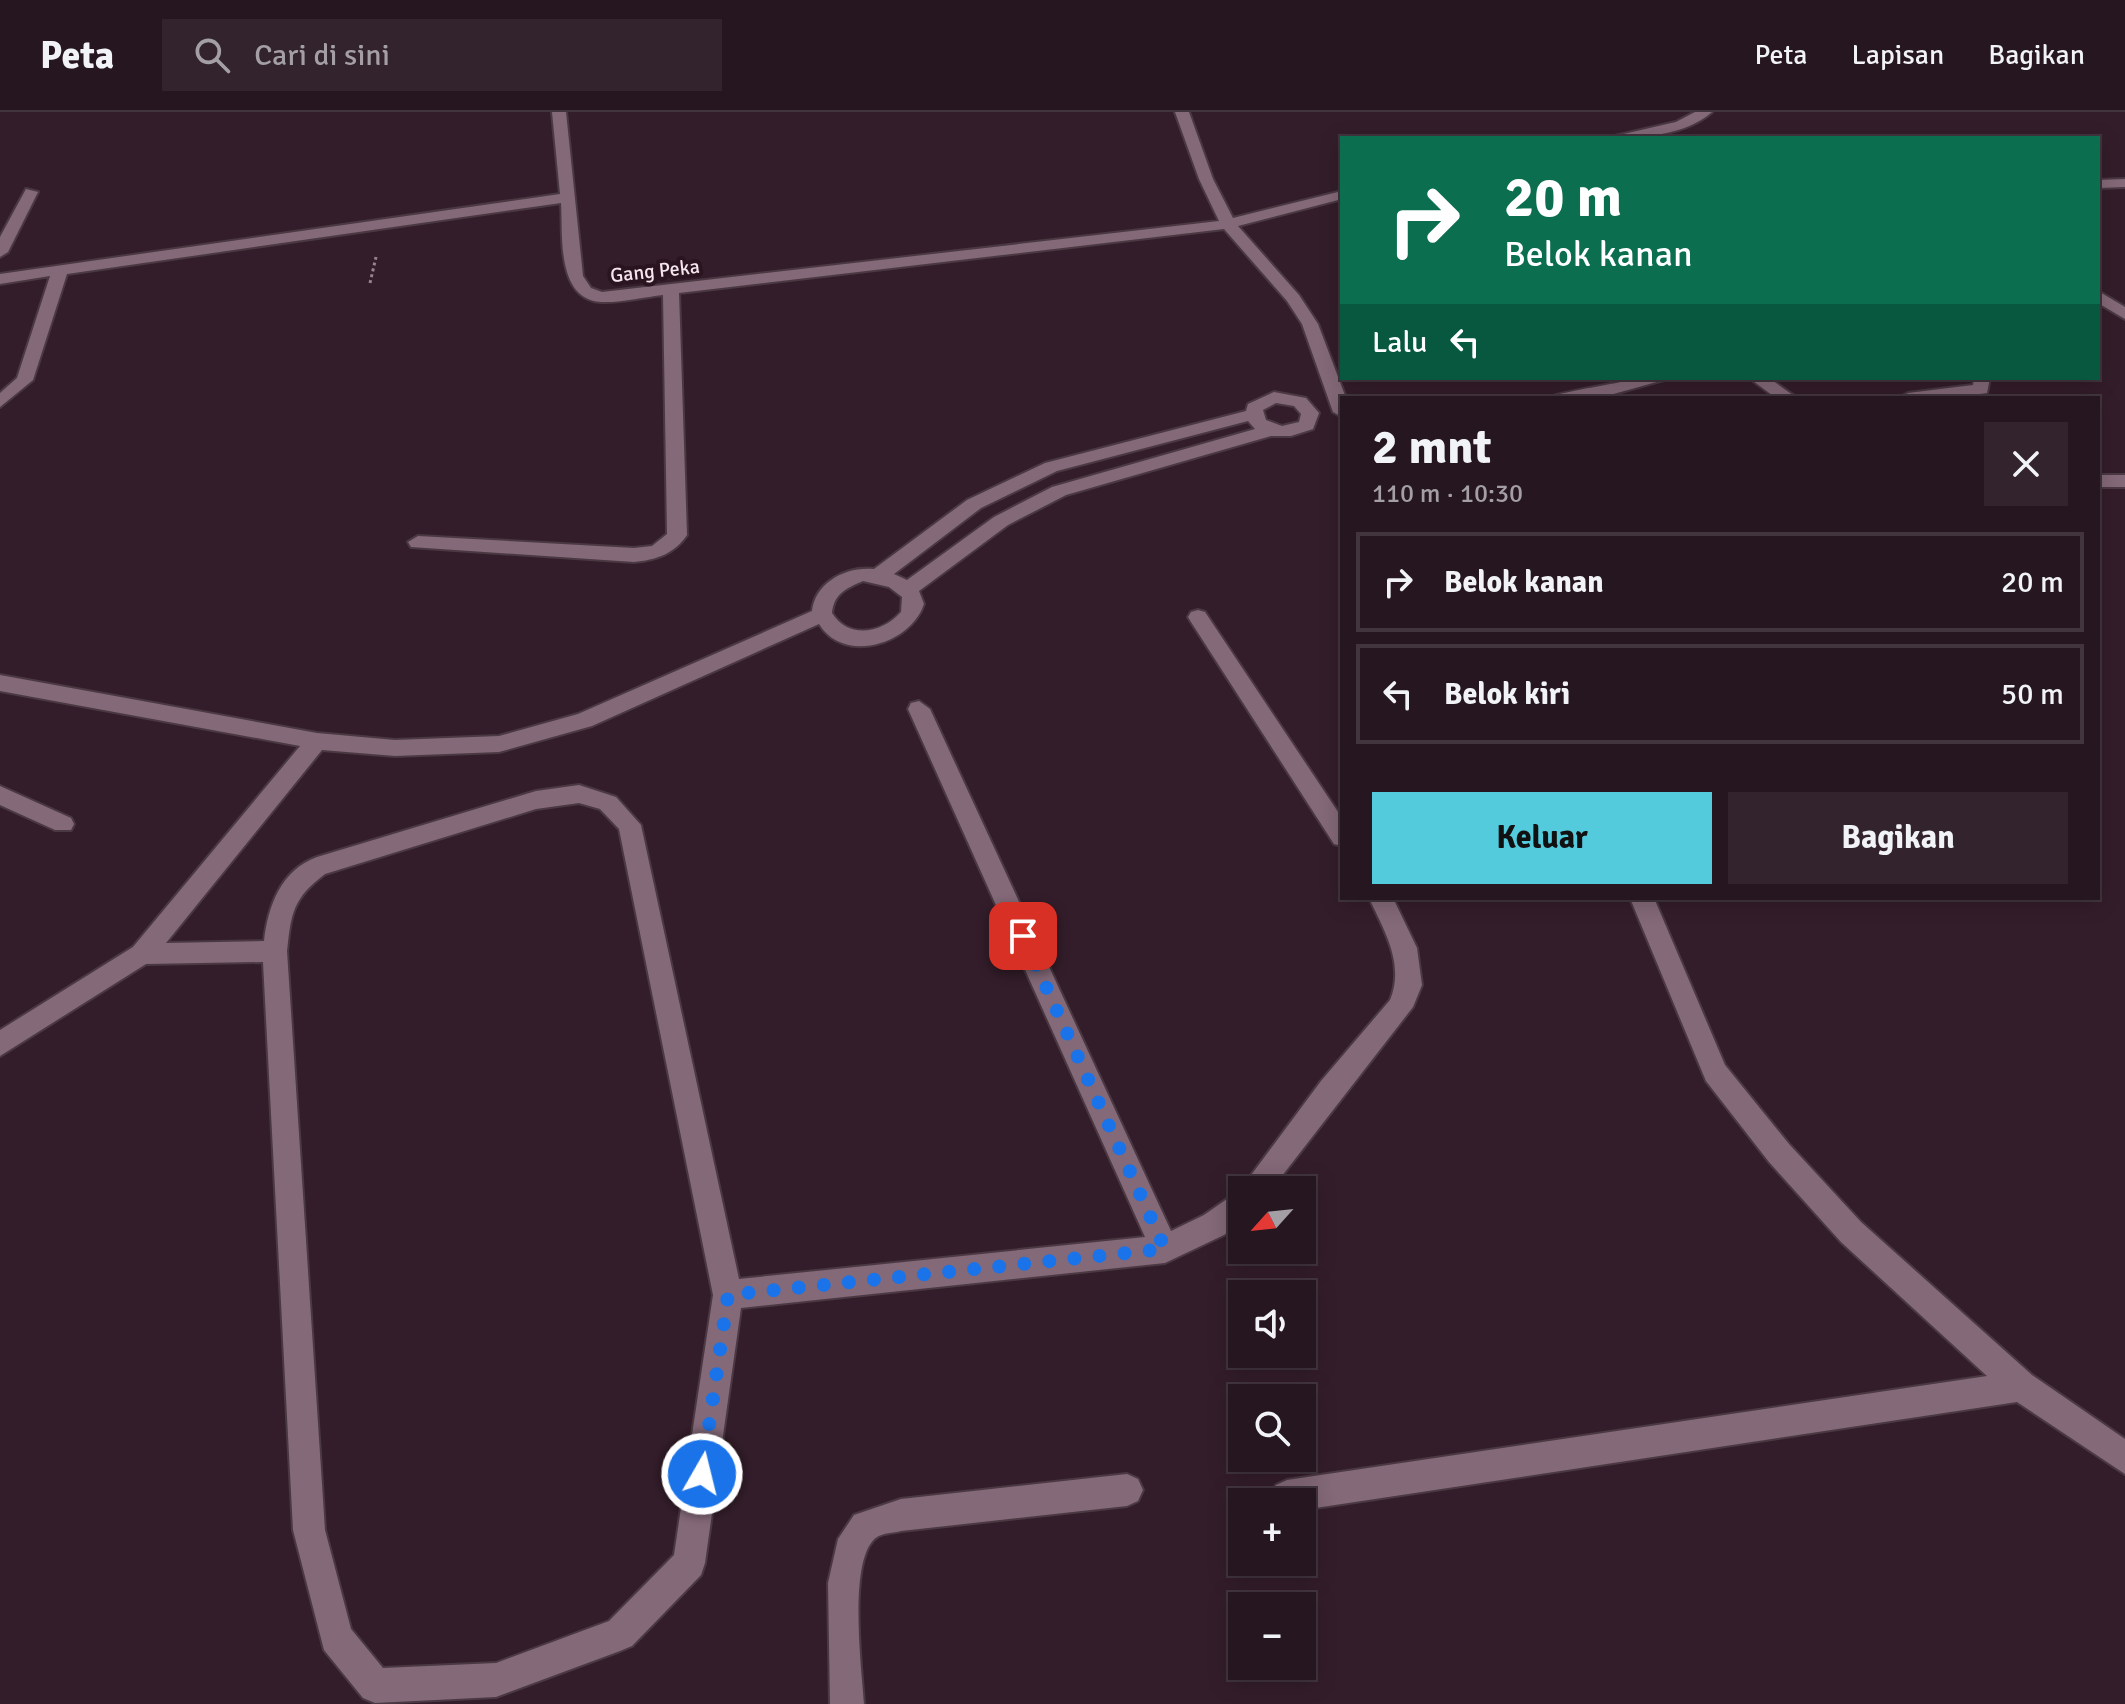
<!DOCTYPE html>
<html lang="id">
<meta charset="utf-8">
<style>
body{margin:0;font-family:Signika,sans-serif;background:#32232d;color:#f1f3f6;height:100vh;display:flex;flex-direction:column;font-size:30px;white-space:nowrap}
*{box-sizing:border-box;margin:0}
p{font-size:26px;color:#a49fa5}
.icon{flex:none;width:44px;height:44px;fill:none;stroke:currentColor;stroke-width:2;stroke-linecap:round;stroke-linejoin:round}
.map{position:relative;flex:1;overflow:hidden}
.sheet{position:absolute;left:1340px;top:284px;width:760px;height:504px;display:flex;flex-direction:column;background:#261620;border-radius:0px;box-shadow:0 4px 20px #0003,0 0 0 2px #42353e}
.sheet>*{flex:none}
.hud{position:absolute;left:1340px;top:24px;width:760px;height:244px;border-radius:0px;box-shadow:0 4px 20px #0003,0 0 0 2px #42353e;background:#0b6e4f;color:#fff;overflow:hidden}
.needle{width:52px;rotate:243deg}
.fabs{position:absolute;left:1228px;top:1064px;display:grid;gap:16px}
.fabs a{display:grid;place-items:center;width:88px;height:88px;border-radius:0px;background:#261620;box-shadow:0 4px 20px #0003,0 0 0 2px #42353e;font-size:40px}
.pin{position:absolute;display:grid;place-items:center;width:68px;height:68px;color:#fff;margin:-34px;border-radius:16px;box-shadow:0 4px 12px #0006}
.me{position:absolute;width:88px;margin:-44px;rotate:8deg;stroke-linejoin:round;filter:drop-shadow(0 0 6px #0008)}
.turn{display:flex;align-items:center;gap:28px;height:168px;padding:0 32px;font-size:36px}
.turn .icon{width:104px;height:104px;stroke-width:2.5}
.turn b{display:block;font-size:56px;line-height:68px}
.then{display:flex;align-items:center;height:76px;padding:0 32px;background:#0003;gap:16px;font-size:30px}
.round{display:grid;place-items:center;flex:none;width:84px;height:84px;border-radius:0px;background:#32232d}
.summary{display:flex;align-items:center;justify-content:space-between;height:136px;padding:0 32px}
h1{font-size:48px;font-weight:700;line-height:60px}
.button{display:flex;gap:16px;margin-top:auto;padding:16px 32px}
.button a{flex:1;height:92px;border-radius:0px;background:#54cadd;color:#111;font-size:32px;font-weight:700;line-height:92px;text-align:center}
.button a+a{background:#32232d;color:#f1f3f6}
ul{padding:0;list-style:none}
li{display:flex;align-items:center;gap:24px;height:100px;margin:0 16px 12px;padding:0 16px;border:4px solid #42353e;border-radius:0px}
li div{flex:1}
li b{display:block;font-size:30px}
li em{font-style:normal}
header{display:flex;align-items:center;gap:48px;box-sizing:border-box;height:112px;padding:0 40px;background:#261620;border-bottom:2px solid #42353e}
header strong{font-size:38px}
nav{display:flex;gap:44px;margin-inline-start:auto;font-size:28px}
.search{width:560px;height:72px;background:#32232d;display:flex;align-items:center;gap:20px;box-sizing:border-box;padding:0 28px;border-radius:0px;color:#a49fa5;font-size:30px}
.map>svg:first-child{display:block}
</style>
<header>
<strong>Peta</strong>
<div class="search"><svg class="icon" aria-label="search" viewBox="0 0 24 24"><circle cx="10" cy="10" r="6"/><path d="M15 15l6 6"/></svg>Cari di sini</div>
<nav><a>Peta</a><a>Lapisan</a><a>Bagikan</a></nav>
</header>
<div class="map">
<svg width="2125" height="1592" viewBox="0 0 2125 1592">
<rect width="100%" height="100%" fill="#331d2a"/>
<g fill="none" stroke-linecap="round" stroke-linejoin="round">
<defs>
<path id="minor" d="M 552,0 L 566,0 L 583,164 L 591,176 L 602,180 L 1219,109 L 1199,67 L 1175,0 L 1189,0 L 1213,67 L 1233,106 L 1342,79 L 1342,87 L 1238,114 L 1299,183 L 1318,212 L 1346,286 L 1342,286 L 1342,305 L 1333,300 L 1302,212 L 1287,189 L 1224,117 L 679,181 L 687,423 C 674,442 656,448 634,450 L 411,435 L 408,430 L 418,424 L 634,436 L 652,434 L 667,422 L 663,183 C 644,185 621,191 601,190 C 556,187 563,123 561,91 L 67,162 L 33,268 L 0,295 L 0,281 L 17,266 L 50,164 L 0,172 L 0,162 L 560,82 Z
M 1695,0 L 1712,0 C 1685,24 1640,26 1606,26 L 1676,10 Z
M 2125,67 L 2125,75 L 2098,76 L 2098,68 Z
M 26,77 L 38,80 L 8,140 L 0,145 L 0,125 Z
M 2098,179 L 2125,195 L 2125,207 L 2098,191 Z
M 1641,266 L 1671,266 L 1599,286 L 1548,286 C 1554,281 1626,270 1641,266 Z
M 1749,266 L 1769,266 L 1797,286 L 1776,286 Z
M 1974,266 L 1990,266 L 1987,281 L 1950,286 L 1899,286 L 1908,281 L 1973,273 Z
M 1274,280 L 1306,286 L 1319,301 L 1313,317 L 1291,324 L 1271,324 L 1066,383 L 1008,413 L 919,479 L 924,492 C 911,532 844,553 819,512 L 592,614 L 499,640 L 395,644 L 322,638 L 166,831 L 264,829 C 268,794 281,758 317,745 L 536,679 L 579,673 L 616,685 L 641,713 L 739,1167 L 1145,1125 L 908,597 L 911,591 L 919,589 L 930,597 L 1171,1119 L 1204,1103 L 1240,1078 L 1321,969 L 1390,888 C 1405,852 1384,818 1369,786 L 1393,786 L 1417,836 L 1422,873 L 1413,895 L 1271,1078 L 1242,1078 L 1242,1109 L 1224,1123 L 1165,1151 L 741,1196 L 705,1451 L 701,1463 L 632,1534 L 620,1539 L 496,1585 L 375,1591 L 363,1586 L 324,1538 L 293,1418 L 263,850 L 146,852 L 0,944 L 0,918 L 133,835 L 300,634 L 0,579 L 0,563 L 317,621 L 395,628 L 499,624 L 578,602 L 812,499 C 815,470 847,454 874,457 L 967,388 L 1045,351 L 1246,299 L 1248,292 ZM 1276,291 L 1294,294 L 1301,302 L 1299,310 L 1282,314 L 1266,308 L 1263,298 ZM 1248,309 L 1255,317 L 1052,375 L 994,405 L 907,468 L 894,462 L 981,396 L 1057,359 ZM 863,469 L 889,475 L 902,485 L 901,500 C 882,521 849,528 832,501 C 834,481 847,476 863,469 ZM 579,691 L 600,697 L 619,717 L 713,1183 L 674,1443 L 609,1509 L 496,1551 L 383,1556 L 351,1517 L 325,1418 L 287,839 C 291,801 293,786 325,762 L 536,697 Z
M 2098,363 L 2125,363 L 2125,375 L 2098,375 Z
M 1198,498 L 1205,500 L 1342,706 L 1342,734 L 1334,732 L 1191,510 L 1188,505 L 1191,500 Z
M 0,674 L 71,706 L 74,712 L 71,718 L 55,718 L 0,693 Z
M 1630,786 L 1654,786 L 1725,953 L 1789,1032 L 1861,1110 L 2032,1263 L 2125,1327 L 2125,1362 L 2017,1290 L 1302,1398 L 1302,1390 L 1274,1390 L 1271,1384 L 1276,1373 L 1287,1368 L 1987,1264 L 1841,1130 L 1769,1050 L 1706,969 Z
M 1127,1362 L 1138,1367 L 1143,1378 L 1138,1389 L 1127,1394 L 901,1419 C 894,1421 883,1421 877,1425 C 847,1445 862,1559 864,1592 L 830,1592 L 828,1471 L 838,1427 L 854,1403 L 901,1387 Z"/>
</defs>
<use href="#minor" stroke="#4a3842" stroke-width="4"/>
<path stroke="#96838e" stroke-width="3" stroke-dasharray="3 3" stroke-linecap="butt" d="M 370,171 L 376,145"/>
<use href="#minor" fill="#846978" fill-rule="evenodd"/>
</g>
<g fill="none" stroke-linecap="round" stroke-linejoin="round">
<path stroke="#1a73e8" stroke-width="14" stroke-dasharray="0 25.2" d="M 702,1362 L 728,1183 L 1165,1137 L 1023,824"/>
</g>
<g text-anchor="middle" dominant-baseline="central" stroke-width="8" stroke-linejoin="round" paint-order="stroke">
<g font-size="20" fill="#f5e5ed" stroke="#291420">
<text transform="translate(655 159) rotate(-6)">Gang Peka</text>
</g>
</g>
</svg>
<div class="fabs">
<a><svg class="needle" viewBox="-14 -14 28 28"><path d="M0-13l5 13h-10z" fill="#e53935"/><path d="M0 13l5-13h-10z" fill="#a49fa5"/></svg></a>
<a><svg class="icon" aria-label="sound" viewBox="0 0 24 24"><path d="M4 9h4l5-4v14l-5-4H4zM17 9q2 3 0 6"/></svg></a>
<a><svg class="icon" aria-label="search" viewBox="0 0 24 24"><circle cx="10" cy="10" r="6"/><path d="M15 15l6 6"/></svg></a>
<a>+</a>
<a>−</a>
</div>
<div class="pin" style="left:1023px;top:824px;background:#d93025"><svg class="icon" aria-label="arrive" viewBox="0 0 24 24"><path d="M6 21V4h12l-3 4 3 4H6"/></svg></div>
<svg class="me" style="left:702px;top:1362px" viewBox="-20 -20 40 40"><circle r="17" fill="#1a73e8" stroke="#fff" stroke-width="3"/><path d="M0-11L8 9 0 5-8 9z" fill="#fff"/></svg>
<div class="hud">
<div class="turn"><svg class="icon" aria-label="right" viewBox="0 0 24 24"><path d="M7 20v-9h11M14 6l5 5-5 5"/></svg><div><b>20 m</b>Belok kanan</div></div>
<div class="then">Lalu<svg class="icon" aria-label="left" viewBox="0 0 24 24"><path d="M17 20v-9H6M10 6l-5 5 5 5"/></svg></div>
</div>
<section class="sheet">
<div class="summary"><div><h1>2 mnt</h1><p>110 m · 10:30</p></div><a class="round"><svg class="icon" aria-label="close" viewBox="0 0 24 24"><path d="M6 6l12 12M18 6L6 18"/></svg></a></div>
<ul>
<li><svg class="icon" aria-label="right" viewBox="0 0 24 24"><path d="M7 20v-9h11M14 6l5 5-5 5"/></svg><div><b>Belok kanan</b></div><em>20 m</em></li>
<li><svg class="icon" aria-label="left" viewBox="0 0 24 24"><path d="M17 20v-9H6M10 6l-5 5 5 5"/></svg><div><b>Belok kiri</b></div><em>50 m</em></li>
</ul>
<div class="button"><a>Keluar</a><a>Bagikan</a></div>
</section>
</div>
